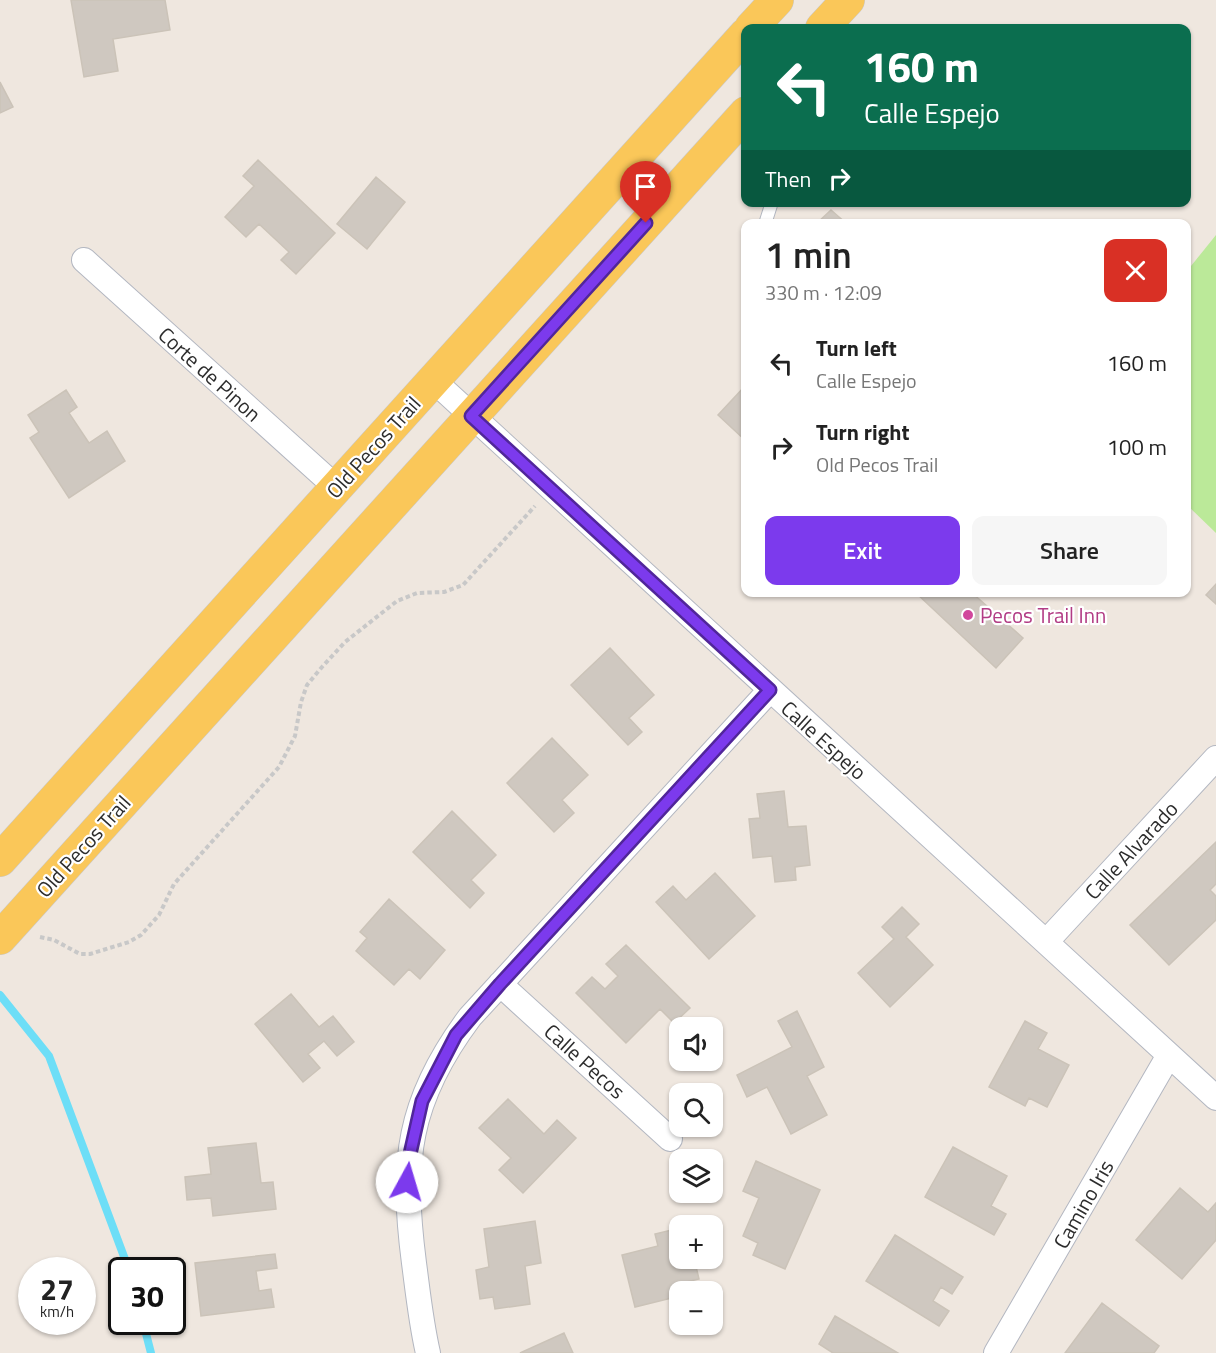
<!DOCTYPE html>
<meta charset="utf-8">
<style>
body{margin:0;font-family:"Titillium Web",sans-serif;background:#f6f6f6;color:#222;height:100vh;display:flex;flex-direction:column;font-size:22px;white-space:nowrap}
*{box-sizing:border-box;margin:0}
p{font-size:20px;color:#767676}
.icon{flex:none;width:33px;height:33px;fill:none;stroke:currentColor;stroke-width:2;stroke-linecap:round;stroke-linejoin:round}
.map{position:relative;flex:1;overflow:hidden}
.sheet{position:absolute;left:741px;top:219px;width:450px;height:378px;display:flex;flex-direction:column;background:#fff;border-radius:12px;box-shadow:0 2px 4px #0004}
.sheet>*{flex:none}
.guide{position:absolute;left:741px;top:24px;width:450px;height:183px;border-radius:12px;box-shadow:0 2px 4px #0004;background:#0b6e4f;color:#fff;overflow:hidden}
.buttons{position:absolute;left:669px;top:1017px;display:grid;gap:12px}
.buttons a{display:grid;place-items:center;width:54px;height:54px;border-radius:12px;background:#fff;box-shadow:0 2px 4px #0004;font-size:30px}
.speed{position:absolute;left:18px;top:1257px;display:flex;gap:12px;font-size:30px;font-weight:700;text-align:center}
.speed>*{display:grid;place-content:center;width:78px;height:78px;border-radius:50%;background:#fff;box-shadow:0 2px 4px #0004;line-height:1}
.speed small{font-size:15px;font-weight:400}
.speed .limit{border:3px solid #111;border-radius:9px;background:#fff;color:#111}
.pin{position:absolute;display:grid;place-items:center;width:51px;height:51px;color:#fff;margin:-62px -26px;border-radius:50% 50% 50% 0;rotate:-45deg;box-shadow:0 0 6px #0007}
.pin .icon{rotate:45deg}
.me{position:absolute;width:66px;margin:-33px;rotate:6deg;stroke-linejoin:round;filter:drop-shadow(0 0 4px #0008)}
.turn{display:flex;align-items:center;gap:21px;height:126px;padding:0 24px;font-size:27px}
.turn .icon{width:78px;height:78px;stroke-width:2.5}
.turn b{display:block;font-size:42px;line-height:51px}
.then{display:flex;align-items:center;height:57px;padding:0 24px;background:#0003;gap:12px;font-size:22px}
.round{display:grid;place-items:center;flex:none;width:63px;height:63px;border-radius:12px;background:#f6f6f6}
.summary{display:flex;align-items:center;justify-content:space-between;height:102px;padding:0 24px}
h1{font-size:36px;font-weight:600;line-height:45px}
.button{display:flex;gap:12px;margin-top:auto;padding:12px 24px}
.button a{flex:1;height:69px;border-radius:12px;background:#7c3aed;color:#fff;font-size:24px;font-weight:600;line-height:69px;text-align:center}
.button a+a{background:#f6f6f6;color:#222}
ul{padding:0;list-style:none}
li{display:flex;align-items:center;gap:18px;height:84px;padding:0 24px}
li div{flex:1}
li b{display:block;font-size:22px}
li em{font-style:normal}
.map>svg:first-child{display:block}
</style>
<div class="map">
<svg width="1216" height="1353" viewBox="0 0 1216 1353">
<rect width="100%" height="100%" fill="#efe7df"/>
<path fill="#bbe999" d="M 1216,235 L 1216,533 L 1187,505 L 1187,271 Z"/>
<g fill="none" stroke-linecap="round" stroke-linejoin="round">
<path stroke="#6ddef7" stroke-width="8" d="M 0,995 L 49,1056 L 129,1270
M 143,1322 L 151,1353"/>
</g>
<path fill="#cfc8c0" stroke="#cbc3b8" stroke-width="1.5" d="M 71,0 L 165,0 L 170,30 L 113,39 L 118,71 L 84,77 Z
M 0,82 L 13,107 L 0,113 Z
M 258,160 L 335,233 L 296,274 L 281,260 L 289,252 L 259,224 L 246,237 L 225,217 L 254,186 L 243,176 Z
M 376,177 L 405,202 L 367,249 L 337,224 Z
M 831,210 L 847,224 L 816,224 Z
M 746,385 L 746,441 L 718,415 Z
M 66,390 L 77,407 L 69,413 L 89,443 L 107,431 L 125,461 L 69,498 L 30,438 L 39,432 L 28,415 Z
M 1216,584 L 1216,604 L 1206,595 Z
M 915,592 L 971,592 L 1023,638 L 996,668 Z
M 610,648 L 654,695 L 629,718 L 642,732 L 628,745 L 571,685 Z
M 552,738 L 588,775 L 562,800 L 574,813 L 554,832 L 507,783 Z
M 784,791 L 788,827 L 806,826 L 810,865 L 795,867 L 796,880 L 775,882 L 772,856 L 753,858 L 749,819 L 760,818 L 757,794 Z
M 452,811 L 496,855 L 471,880 L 484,893 L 470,908 L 413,852 Z
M 1216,842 L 1216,884 L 1210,890 L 1216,896 L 1216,920 L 1169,965 L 1130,925 Z
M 715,873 L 755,916 L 709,959 L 656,902 L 673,886 L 686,900 Z
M 389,899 L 445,950 L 420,979 L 409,969 L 394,985 L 356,951 L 367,938 L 360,932 Z
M 902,907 L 919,924 L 906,937 L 933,965 L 890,1007 L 858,973 L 894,939 L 882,927 Z
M 626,945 L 690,1008 L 674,1023 L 660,1009 L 626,1043 L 576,993 L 592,977 L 605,989 L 618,976 L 606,964 Z
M 291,994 L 319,1027 L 333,1016 L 354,1042 L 337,1056 L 324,1041 L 308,1054 L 320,1068 L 303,1082 L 255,1024 Z
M 797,1011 L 824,1067 L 807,1076 L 827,1115 L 791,1134 L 767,1087 L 747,1097 L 737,1075 L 792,1047 L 778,1021 Z
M 1025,1021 L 1047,1033 L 1038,1049 L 1069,1065 L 1047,1107 L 1029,1098 L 1025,1106 L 989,1087 Z
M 508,1099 L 544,1134 L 557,1120 L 576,1138 L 523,1193 L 499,1170 L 511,1158 L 479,1128 Z
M 256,1143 L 261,1183 L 273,1182 L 276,1209 L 213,1216 L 211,1198 L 187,1200 L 185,1177 L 211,1174 L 208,1148 Z
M 953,1147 L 1007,1176 L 991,1206 L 1006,1214 L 994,1235 L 925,1197 Z
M 756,1161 L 820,1190 L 785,1269 L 753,1255 L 758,1243 L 743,1236 L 759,1198 L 743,1191 Z
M 1180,1188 L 1208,1212 L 1216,1203 L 1216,1240 L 1182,1279 L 1136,1240 Z
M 535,1221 L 541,1263 L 525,1266 L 530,1304 L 495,1309 L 493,1297 L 480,1299 L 476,1270 L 489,1267 L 484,1229 Z
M 680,1228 L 680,1258 L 694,1258 L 699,1279 L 682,1283 L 685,1292 L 680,1292 L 680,1296 L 635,1307 L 622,1255 L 658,1246 L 655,1234 Z
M 895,1235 L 963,1277 L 952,1294 L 941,1287 L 933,1301 L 949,1311 L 939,1326 L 866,1281 Z
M 275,1254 L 277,1268 L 256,1271 L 259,1291 L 271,1289 L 274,1307 L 201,1316 L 195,1263 Z
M 1102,1303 L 1159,1346 L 1154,1353 L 1065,1353 Z
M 835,1316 L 898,1353 L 833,1353 L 819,1344 Z
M 564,1333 L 573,1353 L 520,1353 Z"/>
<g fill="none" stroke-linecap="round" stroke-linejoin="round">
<defs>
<path id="service" d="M 765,224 L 772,202"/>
<path id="minor" d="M 84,260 L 337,488
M 433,380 L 1216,1098
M 1046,942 L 1216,758
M 500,984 L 670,1139
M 428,1353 C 421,1323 418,1293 414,1263 C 401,1162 407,1101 470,1017 L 770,690
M 996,1353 L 1169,1055"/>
<path id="primary" d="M 751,28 L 777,0
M 822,28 L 848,0
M 0,860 L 746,34
M 0,938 L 746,113"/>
</defs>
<use href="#service" stroke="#b3b7c1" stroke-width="14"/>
<use href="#minor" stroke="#b3b7c1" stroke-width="26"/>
<use href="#primary" stroke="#c8c8c8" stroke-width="34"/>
<path stroke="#c8c8c8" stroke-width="4" stroke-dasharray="4.5 3" stroke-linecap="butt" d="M 40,937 L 54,940 L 80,954 L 90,954 L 129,942 L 141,935 L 159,915 L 174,884 L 279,767 L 295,736 L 301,702 L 307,685 L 322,667 L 345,642 L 397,601 L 417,593 L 444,592 L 463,585 L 535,506"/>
<use href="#service" stroke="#fff" stroke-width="12"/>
<use href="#minor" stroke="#fff" stroke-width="24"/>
<use href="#primary" stroke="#fac759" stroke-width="33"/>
</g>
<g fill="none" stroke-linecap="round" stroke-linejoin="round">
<defs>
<path id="route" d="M 407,1182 L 410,1154 L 422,1101 L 456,1035 L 500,984 L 770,690 L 471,416 L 646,223"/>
</defs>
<use href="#route" stroke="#51269a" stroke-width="15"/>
<use href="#route" stroke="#7c3aed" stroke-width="10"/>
</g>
<circle fill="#d1479c" stroke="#fff" stroke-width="2" cx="968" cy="615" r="6"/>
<g text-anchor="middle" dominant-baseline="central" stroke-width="4.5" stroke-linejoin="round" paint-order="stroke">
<g font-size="21" fill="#2d2d2d" stroke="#fff">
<text transform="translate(210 374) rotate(42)">Corte de Pinon</text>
<text transform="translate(373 447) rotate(-48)">Old Pecos Trail</text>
<text transform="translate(824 740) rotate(42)">Calle Espejo</text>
<text transform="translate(83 846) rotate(-48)">Old Pecos Trail</text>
<text transform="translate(1131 850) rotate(-47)">Calle Alvarado</text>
<text transform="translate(585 1061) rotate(42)">Calle Pecos</text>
<text transform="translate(1083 1204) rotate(-60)">Camino Iris</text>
</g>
<g font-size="21" fill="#b23c85" stroke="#fff" text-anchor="start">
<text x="980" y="615">Pecos Trail Inn</text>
</g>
</g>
</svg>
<div class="buttons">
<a><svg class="icon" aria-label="sound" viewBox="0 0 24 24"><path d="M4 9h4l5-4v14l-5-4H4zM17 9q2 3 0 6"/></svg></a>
<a><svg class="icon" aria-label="search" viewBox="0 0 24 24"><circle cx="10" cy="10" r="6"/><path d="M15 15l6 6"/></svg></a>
<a><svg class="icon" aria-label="layers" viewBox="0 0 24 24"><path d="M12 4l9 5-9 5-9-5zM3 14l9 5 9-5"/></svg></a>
<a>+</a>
<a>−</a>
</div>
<div class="speed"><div>27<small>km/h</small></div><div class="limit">30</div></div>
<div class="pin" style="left:646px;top:223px;background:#d93025"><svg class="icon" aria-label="arrive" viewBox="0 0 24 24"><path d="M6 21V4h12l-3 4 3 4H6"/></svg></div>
<svg class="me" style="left:407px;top:1182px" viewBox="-20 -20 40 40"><circle r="19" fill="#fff"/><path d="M0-13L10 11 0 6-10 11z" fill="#7c3aed"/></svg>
<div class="guide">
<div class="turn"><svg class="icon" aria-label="left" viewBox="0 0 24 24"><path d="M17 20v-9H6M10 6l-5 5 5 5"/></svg><div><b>160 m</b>Calle Espejo</div></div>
<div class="then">Then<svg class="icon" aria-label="right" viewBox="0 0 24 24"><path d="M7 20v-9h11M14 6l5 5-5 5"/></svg></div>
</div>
<section class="sheet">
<div class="summary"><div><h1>1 min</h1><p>330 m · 12:09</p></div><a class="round" style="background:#d93025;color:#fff"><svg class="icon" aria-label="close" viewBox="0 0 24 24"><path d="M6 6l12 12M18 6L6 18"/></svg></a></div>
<ul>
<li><svg class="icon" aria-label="left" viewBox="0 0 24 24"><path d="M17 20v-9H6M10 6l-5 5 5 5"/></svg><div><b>Turn left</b><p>Calle Espejo</p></div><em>160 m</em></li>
<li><svg class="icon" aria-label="right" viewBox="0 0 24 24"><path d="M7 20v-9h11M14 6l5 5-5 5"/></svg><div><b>Turn right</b><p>Old Pecos Trail</p></div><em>100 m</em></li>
</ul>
<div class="button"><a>Exit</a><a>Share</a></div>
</section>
</div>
